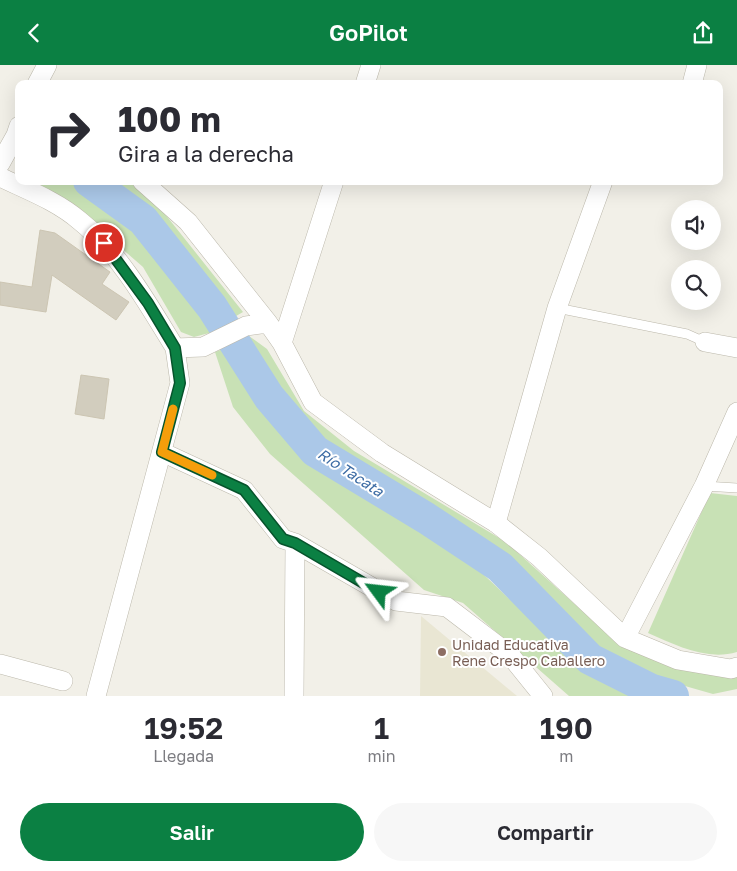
<!DOCTYPE html>
<html lang="es">
<meta charset="utf-8">
<style>
body{margin:0;font-family:"Golos Text",sans-serif;background:#f7f7f7;color:#2b2b33;height:100vh;display:flex;flex-direction:column;font-size:19px;white-space:nowrap}
*{box-sizing:border-box;margin:0}
p{font-size:16px;color:#7c7c81}
.icon{flex:none;width:28px;height:28px;fill:none;stroke:currentColor;stroke-width:2;stroke-linecap:round;stroke-linejoin:round}
.map{position:relative;height:631px;overflow:hidden}
.sheet{display:flex;flex-direction:column;background:#fff;flex:1}
.sheet>*{flex:none}
.top-card{position:absolute;left:15px;top:15px;width:708px;height:105px;border-radius:10px;box-shadow:0 5px 20px #0002;background:#fff;color:#2b2b33;overflow:hidden}
.fabs{position:absolute;left:671px;top:135px;display:grid;gap:10px}
.fabs a{display:grid;place-items:center;width:50px;height:50px;border-radius:50%;background:#fff;box-shadow:0 5px 20px #0002;font-size:25px}
.pin{position:absolute;display:grid;place-items:center;width:42px;height:42px;color:#fff;margin:-21px;border:2px solid #fff;border-radius:50%;box-shadow:0 1px 5px #0007}
.me{position:absolute;width:55px;margin:-28px;rotate:300deg;stroke-linejoin:round;filter:drop-shadow(0 0 4px #0008)}
.turn{display:flex;align-items:center;gap:18px;height:105px;padding:0 20px;font-size:22px}
.turn .icon{width:65px;height:65px;stroke-width:2.5}
.turn b{display:block;font-size:35px;line-height:42px}
.eta{display:flex;justify-content:space-evenly;align-items:center;height:85px;text-align:center}
.eta b{font-size:30px;font-weight:600;line-height:35px}
.action{display:flex;gap:10px;margin-top:auto;padding:10px 20px}
.action a{flex:1;height:58px;border-radius:30px;background:#0b8043;color:#fff;font-size:20px;font-weight:600;line-height:58px;text-align:center}
.action a+a{background:#f7f7f7;color:#2b2b33}
header{display:flex;justify-content:space-between;align-items:center;height:65px;padding:0 20px;background:#0b8043;color:#fff;font-size:22px;font-weight:600}
.map>svg:first-child{display:block}
</style>
<header><svg class="icon" aria-label="back" viewBox="0 0 24 24"><path d="M15 5l-7 7 7 7"/></svg>GoPilot<svg class="icon" aria-label="share" viewBox="0 0 24 24"><path d="M12 15V3M7 8l5-5 5 5M5 13v7h14v-7"/></svg></header>
<div class="map">
<svg width="737" height="631" viewBox="0 0 737 631">
<rect width="100%" height="100%" fill="#f2f0e8"/>
<path fill="#e9e6d3" d="M 421,551 L 517,631 L 420,631 Z"/>
<path fill="#c8e1b5" d="M 22,116 L 73,116 L 141,166 L 187,221 L 213,267 L 194,272 L 181,267 L 143,202 L 74,142 Z
M 103,116 L 131,116 L 157,139 L 243,247 L 231,254 L 151,152 Z
M 249,271 L 267,284 L 304,346 L 354,386 L 506,477 L 610,571 L 737,602 L 737,624 L 713,629 L 657,613 L 594,583 L 502,494 L 323,382 L 274,328 L 239,273 Z
M 228,282 L 260,333 L 308,390 L 435,471 L 482,508 L 588,608 L 633,631 L 569,631 L 463,538 L 424,525 L 270,389 L 233,342 L 215,287 Z
M 710,428 L 737,431 L 737,587 C 706,596 676,580 648,568 Z"/>
<g fill="none" stroke-linecap="round" stroke-linejoin="round">
<path stroke="#abc8e8" stroke-width="32" d="M 89,116 L 143,155 L 212,242 L 269,332 L 315,386 L 426,453 L 500,502 L 590,594 L 652,625 L 673,631"/>
</g>
<path fill="#d2cdbe" stroke="#ccc5b2" d="M 40,165 L 55,168 L 110,207 L 102,219 L 129,237 L 116,255 L 52,210 L 46,247 L 0,240 L 0,217 L 32,222 Z
M 81,310 L 109,314 L 104,354 L 75,349 Z"/>
<g fill="none" stroke-linecap="round" stroke-linejoin="round">
<defs>
<path id="service" d="M 557,243 L 687,269 L 705,277
M 704,421 L 737,423"/>
<path id="minor" d="M 37,19 L 47,0
M 365,19 L 371,0
M 692,19 L 697,0
M 0,99 L 16,70 L 19,61
M 0,112 C 27,125 57,136 80,156 C 118,186 150,242 175,283
M 142,116 L 188,157 L 268,258 L 282,278 L 313,337 L 382,388 L 496,458 L 539,492 L 625,573 L 678,595 L 731,604 L 737,602
M 705,277 L 737,283
M 282,278 L 334,116
M 162,387 L 244,425 L 283,474 L 295,478 L 396,536 L 447,542 L 510,590 L 543,631
M 496,458 L 557,243 L 603,116
M 625,573 L 704,421 L 737,347
M 0,599 L 63,616
M 96,631 L 180,318 L 175,283 L 203,282 L 246,261 L 268,258
M 294,631 L 295,478"/>
</defs>
<use href="#service" stroke="#bcb8ab" stroke-width="10"/>
<use href="#minor" stroke="#bcb8ab" stroke-width="20"/>
<use href="#service" stroke="#fff" stroke-width="9"/>
<use href="#minor" stroke="#fff" stroke-width="19"/>
</g>
<g fill="none" stroke-linecap="round" stroke-linejoin="round">
<defs>
<path id="route" d="M 104,178 L 148,238 L 175,283 L 180,318 L 162,387 L 244,425 L 283,474 L 295,478 L 379,527"/>
</defs>
<use href="#route" stroke="#07532c" stroke-width="12"/>
<use href="#route" stroke="#0b8043" stroke-width="9"/>
<path stroke="#f59e0b" stroke-width="9" d="M 173,344 L 162,387 L 212,410"/>
</g>
<circle fill="#8d6e63" stroke="#fff" stroke-width="2" cx="442" cy="587" r="5"/>
<g text-anchor="middle" dominant-baseline="central" stroke-width="4" stroke-linejoin="round" paint-order="stroke">
<g font-size="14" fill="#785e54" stroke="#fff" text-anchor="start">
<text x="452" y="579">Unidad Educativa<tspan x="452" dy="16">Rene Crespo Caballero</tspan></text>
</g>
<g font-size="15" font-style="italic" fill="#3d6ca4" stroke="#fff">
<text transform="translate(351 407) rotate(33)">Río Tacata</text>
</g>
</g>
</svg>
<div class="fabs">
<a><svg class="icon" aria-label="sound" viewBox="0 0 24 24"><path d="M4 9h4l5-4v14l-5-4H4zM17 9q2 3 0 6"/></svg></a>
<a><svg class="icon" aria-label="search" viewBox="0 0 24 24"><circle cx="10" cy="10" r="6"/><path d="M15 15l6 6"/></svg></a>
</div>
<div class="pin" style="left:104px;top:178px;background:#d93025"><svg class="icon" aria-label="arrive" viewBox="0 0 24 24"><path d="M6 21V4h12l-3 4 3 4H6"/></svg></div>
<svg class="me" style="left:379px;top:527px" viewBox="-20 -20 40 40"><path d="M0-17L14 15 0 8-14 15z" fill="#0b8043" stroke="#fff" stroke-width="4"/></svg>
<div class="top-card">
<div class="turn"><svg class="icon" aria-label="right" viewBox="0 0 24 24"><path d="M7 20v-9h11M14 6l5 5-5 5"/></svg><div><b>100 m</b>Gira a la derecha</div></div>
</div>
</div>
<section class="sheet">
<div class="eta">
<div><b>19:52</b><p>Llegada</p></div>
<div><b>1</b><p>min</p></div>
<div><b>190</b><p>m</p></div>
</div>
<div class="action"><a>Salir</a><a>Compartir</a></div>
</section>
